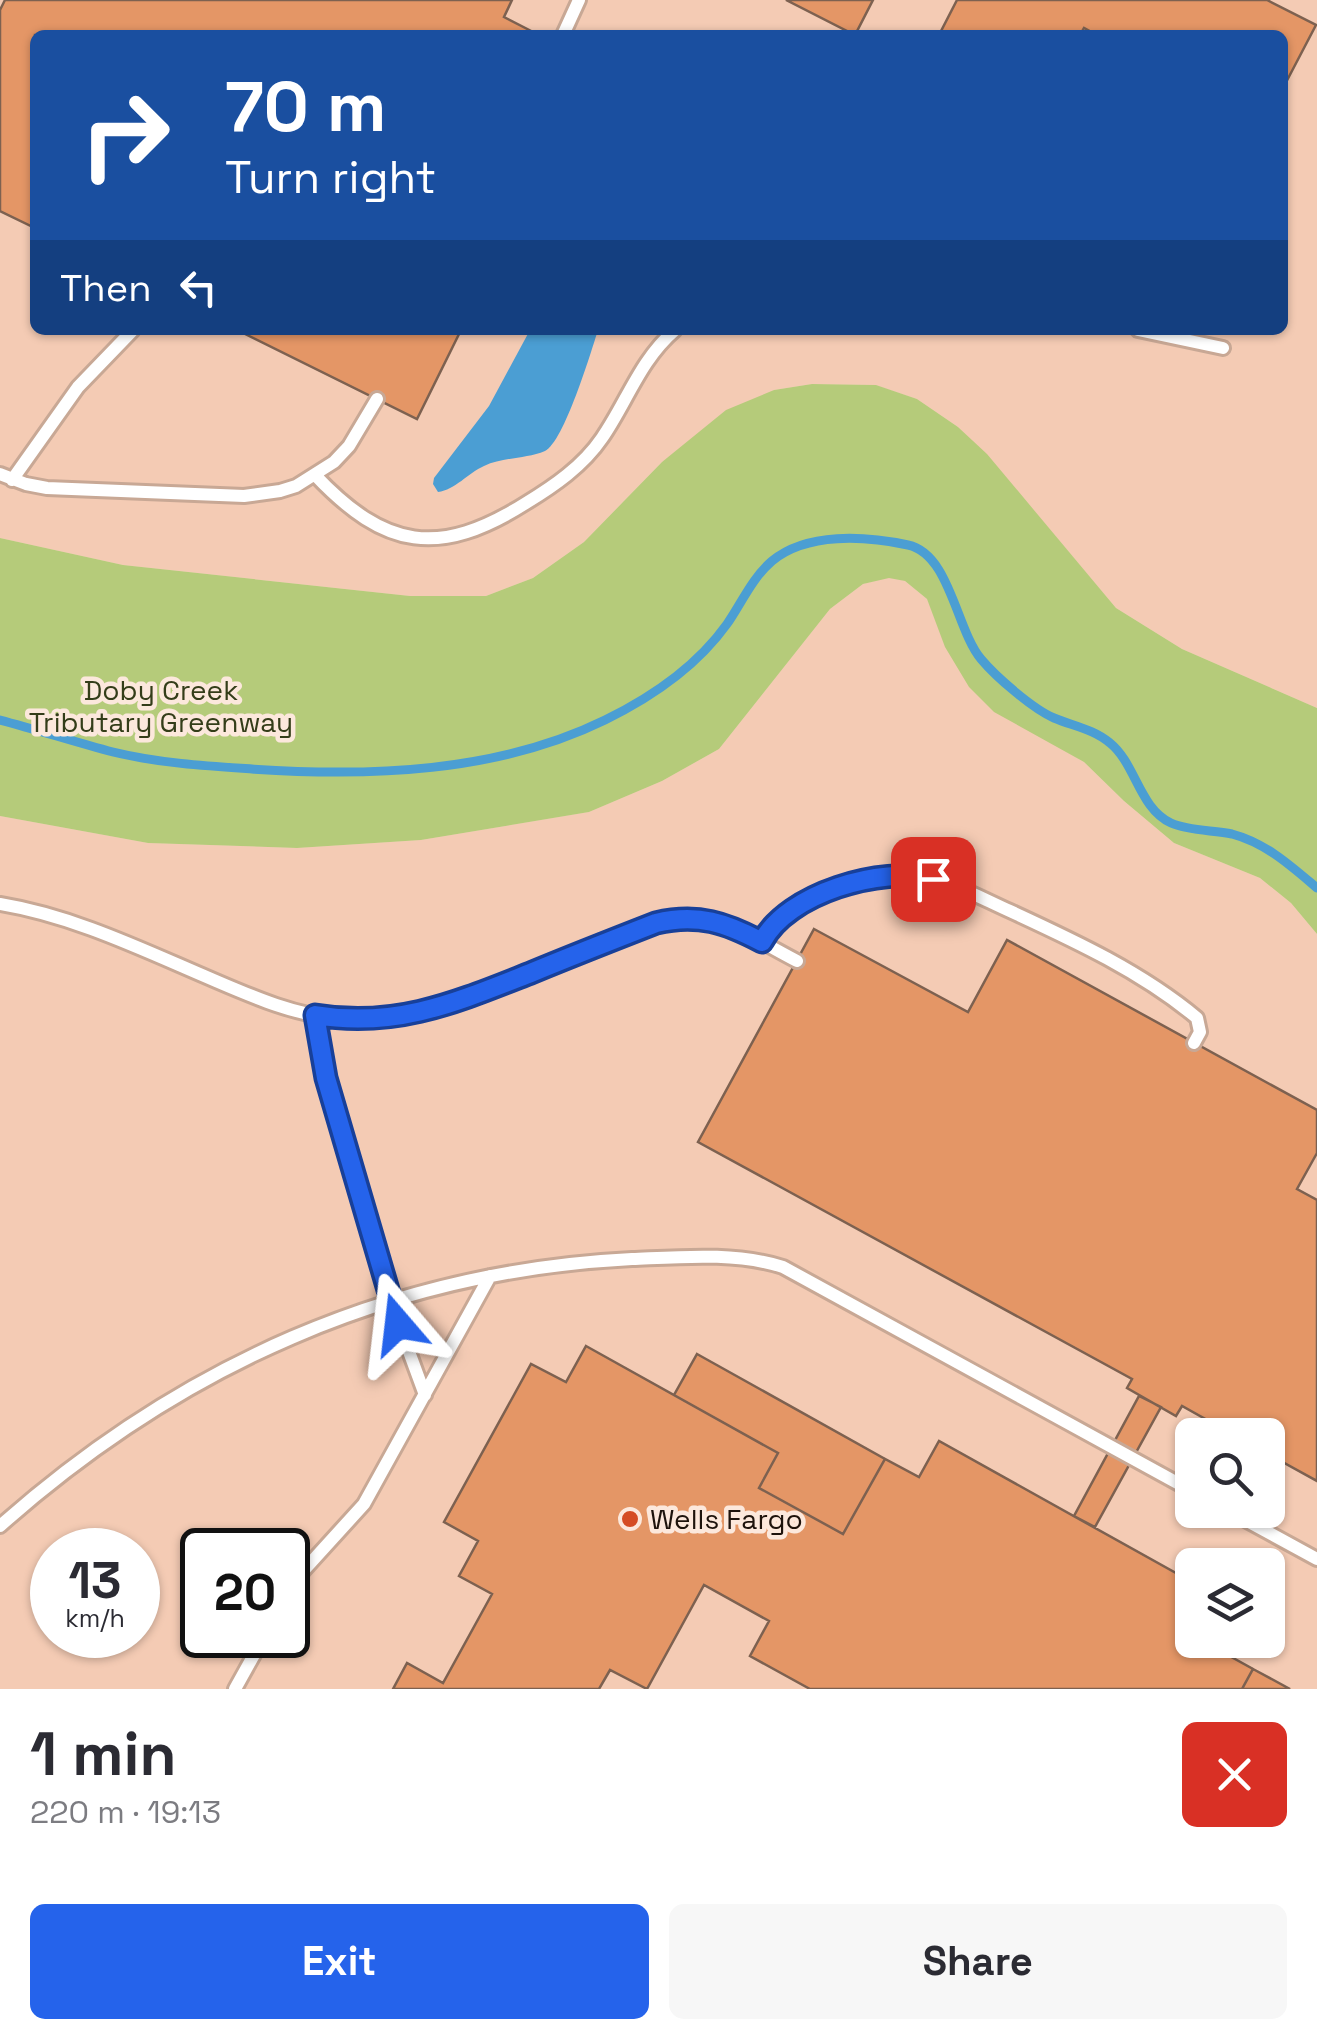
<!DOCTYPE html>
<meta charset="utf-8">
<style>
body{margin:0;font-family:"Space Grotesk",sans-serif;background:#f7f7f7;color:#2b2b33;height:100vh;display:flex;flex-direction:column;font-size:38px;white-space:nowrap}
*{box-sizing:border-box;margin:0}
p{font-size:32px;color:#7c7c81}
.icon{flex:none;width:55px;height:55px;fill:none;stroke:currentColor;stroke-width:2;stroke-linecap:round;stroke-linejoin:round}
.map{position:relative;height:1689px;overflow:hidden}
.panel{display:flex;flex-direction:column;background:#fff;flex:1}
.panel>*{flex:none}
.guide{position:absolute;left:30px;top:30px;width:1258px;height:305px;border-radius:15px;box-shadow:0 2px 8px #0004;background:#1a4fa0;color:#fff;overflow:hidden}
.buttons{position:absolute;left:1175px;top:1418px;display:grid;gap:20px}
.buttons a{display:grid;place-items:center;width:110px;height:110px;border-radius:15px;background:#fff;box-shadow:0 2px 8px #0004;font-size:50px}
.speed{position:absolute;left:30px;top:1528px;display:flex;gap:20px;font-size:50px;font-weight:700;text-align:center}
.speed>*{display:grid;place-content:center;width:130px;height:130px;border-radius:50%;background:#fff;box-shadow:0 2px 8px #0004;line-height:1}
.speed small{font-size:25px;font-weight:400}
.speed .limit{border:5px solid #111;border-radius:15px;background:#fff;color:#111}
.pin{position:absolute;display:grid;place-items:center;width:85px;height:85px;color:#fff;margin:-42px;border-radius:20px;box-shadow:0 5px 15px #0006}
.me{position:absolute;width:110px;margin:-55px;rotate:343deg;stroke-linejoin:round;filter:drop-shadow(0 0 8px #0008)}
.turn{display:flex;align-items:center;gap:35px;height:210px;padding:0 30px;font-size:45px}
.turn .icon{width:130px;height:130px;stroke-width:2.5}
.turn b{display:block;font-size:70px;line-height:85px}
.then{display:flex;align-items:center;height:95px;padding:0 30px;background:#0003;gap:20px;font-size:38px}
.round{display:grid;place-items:center;flex:none;width:105px;height:105px;border-radius:15px;background:#f7f7f7}
.summary{display:flex;align-items:center;justify-content:space-between;height:170px;padding:0 30px}
h1{font-size:60px;font-weight:700;line-height:75px}
.primary-button{display:flex;gap:20px;margin-top:auto;padding:20px 30px}
.primary-button a{flex:1;height:115px;border-radius:15px;background:#2563eb;color:#fff;font-size:40px;font-weight:700;line-height:115px;text-align:center}
.primary-button a+a{background:#f7f7f7;color:#2b2b33}
.map>svg:first-child{display:block}
</style>
<div class="map">
<svg width="1317" height="1689" viewBox="0 0 1317 1689">
<rect width="100%" height="100%" fill="#f9d7c4"/>
<path fill="#f4cbb4" fill-rule="evenodd" d="M 0,0 L 1317,0 L 1317,708 L 1182,649 L 1116,608 L 987,455 L 958,427 L 917,399 L 875,385 L 812,384 L 774,390 L 662,462 L 584,542 L 533,578 L 486,596 L 410,596 L 123,565 L 0,538 ZM 35,35 L 1282,35 L 1282,330 L 35,330 Z
M 889,577 L 905,581 L 927,599 L 935,615 L 1045,739 L 1084,762 L 1124,801 L 1174,843 L 1260,878 L 1291,903 L 1317,934 L 1317,1689 L 0,1689 L 0,816 L 148,843 L 297,848 L 421,840 L 589,812 L 662,781 L 719,749 L 830,609 L 863,584 ZM 1192,1435 L 1268,1435 L 1268,1510 L 1192,1510 ZM 52,1550 L 138,1550 L 138,1635 L 52,1635 ZM 202,1550 L 288,1550 L 288,1635 L 202,1635 ZM 1192,1565 L 1268,1565 L 1268,1640 L 1192,1640 Z"/>
<path fill="#b5cb7a" d="M 812,384 L 876,385 L 917,399 L 958,427 L 987,454 L 1116,608 L 1182,649 L 1317,708 L 1317,934 L 1291,903 L 1260,878 L 1174,843 L 1124,801 L 1084,762 L 994,712 L 969,687 L 945,647 L 927,599 L 905,581 L 889,578 L 863,584 L 830,609 L 719,749 L 662,781 L 589,812 L 421,840 L 297,848 L 148,843 L 0,816 L 0,538 L 123,565 L 410,596 L 486,596 L 533,578 L 584,542 L 662,462 L 726,410 L 774,390 Z"/>
<path fill="#4b9ed3" d="M 530,330 L 598,330 C 591,352 564,442 545,451 C 526,459 503,457 484,466 C 468,473 455,490 438,492 L 433,484 L 434,478 L 489,406 Z"/>
<g fill="none" stroke-linecap="round" stroke-linejoin="round">
<path stroke="#4b9ed3" stroke-width="9" d="M 0,720 C 38,730 75,742 113,752 C 158,763 206,766 252,769 C 369,777 497,773 605,720 C 650,698 697,666 727,624 C 741,604 752,578 772,561 C 807,532 865,536 908,545 C 950,554 956,629 981,659 C 996,677 1033,709 1054,718 C 1073,726 1094,729 1110,743 C 1136,764 1139,808 1171,823 C 1189,831 1213,830 1232,834 C 1266,843 1291,866 1317,888"/>
</g>
<path fill="#e49666" stroke="#7d6150" stroke-width="2.5" d="M 5,0 L 512,0 L 504,17 L 539,35 L 35,35 L 35,228 L 0,211 L 0,10 Z
M 786,0 L 873,0 L 855,35 Z
M 957,0 L 1267,0 L 1316,25 L 1282,90 L 1282,35 L 1097,35 L 1084,28 L 1080,35 L 939,35 Z
M 237,330 L 461,330 L 417,419 Z
M 814,929 L 968,1012 L 1007,940 L 1317,1110 L 1317,1153 L 1297,1189 L 1317,1200 L 1317,1481 L 1268,1454 L 1268,1435 L 1234,1435 L 1182,1406 L 1176,1416 L 1127,1388 L 1132,1379 L 698,1142 Z
M 586,1346 L 778,1453 L 759,1488 L 843,1534 L 885,1459 L 919,1477 L 939,1441 L 1192,1582 L 1192,1640 L 1222,1640 L 1217,1649 L 1253,1669 L 1242,1689 L 810,1689 L 750,1656 L 769,1621 L 704,1585 L 647,1689 L 610,1670 L 599,1689 L 393,1689 L 407,1663 L 443,1683 L 492,1594 L 459,1576 L 478,1541 L 444,1522 L 531,1364 L 566,1382 Z
M 697,1354 L 885,1459 L 843,1534 L 759,1488 L 778,1453 L 674,1395 Z
M 1139,1396 L 1161,1407 L 1095,1527 L 1074,1516 Z
M 1253,1669 L 1290,1689 L 1242,1689 Z"/>
<g fill="none" stroke-linecap="round" stroke-linejoin="round">
<defs>
<path id="lane" d="M 563,35 L 579,0
M 1138,330 L 1223,348
M 0,474 L 26,484 L 47,488 L 244,496 L 280,491 L 296,486 L 334,462 L 349,446 L 377,399
M 315,475 C 385,549 439,558 526,503 C 554,486 583,466 602,438 C 627,402 640,360 675,330
M 12,480 L 78,387 L 133,330
M 0,904 C 73,916 141,949 209,978 C 251,996 293,1015 340,1019 C 371,1022 401,1016 431,1011 L 656,923 C 715,909 747,935 797,961
M 762,942 C 785,899 870,868 917,875 C 949,880 981,898 1010,911 C 1075,941 1142,972 1197,1018 L 1200,1032 L 1194,1043
M 315,1015 L 326,1077 L 390,1300 L 425,1395
M 1227,1510 L 1317,1559
M 0,1526 C 179,1367 390,1271 632,1259 C 680,1257 736,1252 783,1267 L 1192,1491
M 288,1594 L 295,1580 L 364,1504 L 490,1276
M 235,1689 L 265,1635"/>
</defs>
<use href="#lane" stroke="#c8a895" stroke-width="18"/>
<use href="#lane" stroke="#fff" stroke-width="12"/>
</g>
<g fill="none" stroke-linecap="round" stroke-linejoin="round">
<defs>
<path id="route" d="M 398,1324 L 326,1078 L 315,1015 C 397,1029 459,1001 533,972 C 574,955 615,939 656,923 C 698,913 726,923 762,942 C 787,893 882,866 933,879"/>
</defs>
<use href="#route" stroke="#184099" stroke-width="25"/>
<use href="#route" stroke="#2563eb" stroke-width="18"/>
</g>
<circle fill="#d54c24" stroke="#fce8dc" stroke-width="4" cx="630" cy="1519" r="10"/>
<g text-anchor="middle" dominant-baseline="central" stroke-width="9" stroke-linejoin="round" paint-order="stroke">
<g font-size="28" fill="#343d19" stroke="#fce8dc">
<text x="161" y="690">Doby Creek<tspan x="161" dy="32">Tributary Greenway</tspan></text>
</g>
<g font-size="28" fill="#1e130c" stroke="#fce8dc" text-anchor="start">
<text x="650" y="1519">Wells Fargo</text>
</g>
</g>
</svg>
<div class="buttons">
<a><svg class="icon" aria-label="search" viewBox="0 0 24 24"><circle cx="10" cy="10" r="6"/><path d="M15 15l6 6"/></svg></a>
<a><svg class="icon" aria-label="layers" viewBox="0 0 24 24"><path d="M12 4l9 5-9 5-9-5zM3 14l9 5 9-5"/></svg></a>
</div>
<div class="speed"><div>13<small>km/h</small></div><div class="limit">20</div></div>
<div class="pin" style="left:933px;top:879px;background:#d93025"><svg class="icon" aria-label="arrive" viewBox="0 0 24 24"><path d="M6 21V4h12l-3 4 3 4H6"/></svg></div>
<svg class="me" style="left:398px;top:1324px" viewBox="-20 -20 40 40"><path d="M0-17L14 15 0 8-14 15z" fill="#2563eb" stroke="#fff" stroke-width="4"/></svg>
<div class="guide">
<div class="turn"><svg class="icon" aria-label="right" viewBox="0 0 24 24"><path d="M7 20v-9h11M14 6l5 5-5 5"/></svg><div><b>70 m</b>Turn right</div></div>
<div class="then">Then<svg class="icon" aria-label="left" viewBox="0 0 24 24"><path d="M17 20v-9H6M10 6l-5 5 5 5"/></svg></div>
</div>
</div>
<section class="panel">
<div class="summary"><div><h1>1 min</h1><p>220 m · 19:13</p></div><a class="round" style="background:#d93025;color:#fff"><svg class="icon" aria-label="close" viewBox="0 0 24 24"><path d="M6 6l12 12M18 6L6 18"/></svg></a></div>
<div class="primary-button"><a>Exit</a><a>Share</a></div>
</section>
